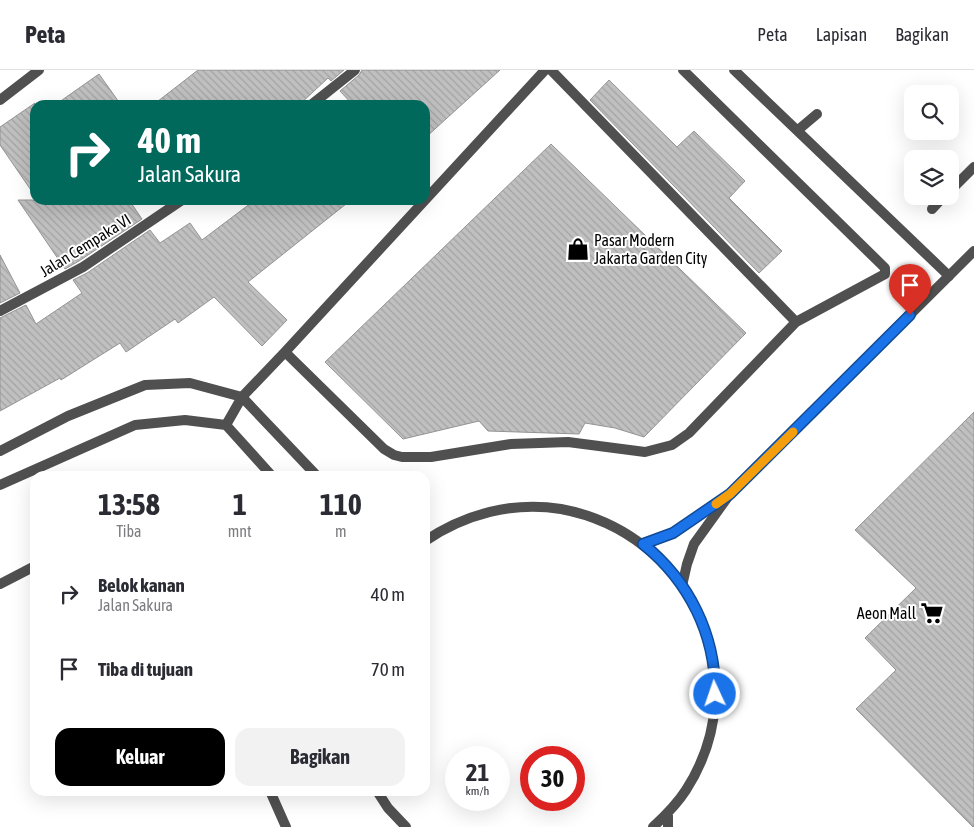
<!DOCTYPE html>
<html lang="id">
<style>
body{margin:0;font-family:"Asap Condensed",sans-serif;background:#f2f2f3;color:#2b2b33;height:100vh;display:flex;flex-direction:column;font-size:19px;white-space:nowrap}
*{box-sizing:border-box;margin:0}
p{font-size:16px;color:#7c7c81}
.icon{flex:none;width:28px;height:28px;fill:none;stroke:currentColor;stroke-width:2;stroke-linecap:round;stroke-linejoin:round}
.map{position:relative;flex:1;overflow:hidden}
.panel{position:absolute;left:30px;top:401px;width:400px;height:325px;display:flex;flex-direction:column;background:#fff;border-radius:15px;box-shadow:0 5px 20px #0002}
.panel>*{flex:none}
.banner{position:absolute;left:30px;top:30px;width:400px;height:105px;border-radius:15px;box-shadow:0 5px 20px #0002;background:#00695c;color:#fff;overflow:hidden}
.controls{position:absolute;left:904px;top:15px;display:grid;gap:10px}
.controls a{display:grid;place-items:center;width:55px;height:55px;border-radius:10px;background:#fff;box-shadow:0 5px 20px #0002;font-size:25px}
.speed{position:absolute;left:445px;top:676px;display:flex;gap:10px;font-size:25px;font-weight:700;text-align:center}
.speed>*{display:grid;place-content:center;width:65px;height:65px;border-radius:50%;background:#fff;box-shadow:0 5px 20px #0002;line-height:1}
.speed small{font-size:12px;font-weight:400}
.speed .limit{border:8px solid #d22;background:#fff;color:#111}
.pin{position:absolute;display:grid;place-items:center;width:42px;height:42px;color:#fff;margin:-51px -21px;border-radius:50% 50% 50% 0;rotate:-45deg;box-shadow:0 0 5px #0007}
.pin .icon{rotate:45deg}
.me{position:absolute;width:55px;margin:-28px;rotate:357deg;stroke-linejoin:round;filter:drop-shadow(0 0 4px #0008)}
.turn{display:flex;align-items:center;gap:18px;height:105px;padding:0 25px;font-size:22px}
.turn .icon{width:65px;height:65px;stroke-width:2.5}
.turn b{display:block;font-size:35px;line-height:42px}
.eta{display:flex;justify-content:space-evenly;align-items:center;height:85px;text-align:center}
.eta b{font-size:30px;font-weight:700;line-height:35px}
.cta{display:flex;gap:10px;margin-top:auto;padding:10px 25px}
.cta a{flex:1;height:58px;border-radius:15px;background:#000;color:#fff;font-size:20px;font-weight:700;line-height:58px;text-align:center}
.cta a+a{background:#f2f2f3;color:#2b2b33}
ul{padding:0;list-style:none}
li{display:flex;align-items:center;gap:15px;height:75px;padding:0 25px}
li div{flex:1}
li b{display:block;font-size:19px}
li em{font-style:normal}
header{display:flex;align-items:center;gap:30px;box-sizing:border-box;height:70px;padding:0 25px;background:#fff;border-bottom:1px solid #e1e1e2}
header strong{font-size:24px}
nav{display:flex;gap:28px;margin-inline-start:auto;font-size:18px}
.map>svg:first-child{display:block}
</style>
<header>
<strong>Peta</strong>
<nav><a>Peta</a><a>Lapisan</a><a>Bagikan</a></nav>
</header>
<div class="map">
<svg width="974" height="757" viewBox="0 0 974 757">
<defs>
<pattern id="building-back-hatch" width="6" height="6" patternUnits="userSpaceOnUse" patternTransform="scale(1.25)"><rect width="6" height="6" fill="#c0c0c0"/><path d="M-1 5l2 2M0 0l6 6M5-1l2 2" fill="none" stroke="#a3a3a3"/></pattern>
</defs>
<rect width="100%" height="100%" fill="#fff"/>
<path fill="url(#building-back-hatch)" stroke="#949494" d="M 198,0 L 344,0 L 331,11 L 328,8 L 299,35 L 153,35 Z
M 362,0 L 500,0 L 425,68 L 425,35 L 353,35 L 340,21 L 359,5 Z
M 99,4 L 121,35 L 55,35 Z
M 609,10 L 677,77 L 694,61 L 745,111 L 729,128 L 782,181 L 759,203 L 590,30 Z
M 35,33 L 35,126 L 0,75 L 0,57 Z
M 551,74 L 746,263 L 644,367 L 615,358 L 585,353 L 579,364 L 488,361 L 479,351 L 403,369 L 325,292 Z
M 18,130 L 129,130 L 142,149 L 79,191 L 65,199 Z
M 255,130 L 351,130 L 248,212 L 287,250 L 262,276 L 214,227 L 178,253 L 175,249 L 126,282 L 120,273 L 61,310 L 60,308 L 0,341 L 0,248 L 26,235 L 36,254 L 82,223 L 73,210 L 87,203 L 150,160 L 160,173 L 190,153 L 202,170 Z
M 0,185 L 20,223 L 0,233 Z
M 974,342 L 974,757 L 973,757 L 856,639 L 896,600 L 865,568 L 916,518 L 855,460 Z"/>
<g fill="none" stroke-linecap="round" stroke-linejoin="round">
<path stroke="#505050" stroke-width="10" d="M 683,0 L 885,198 L 885,204 L 796,252
M 734,0 L 949,206
M 798,60 L 817,44
M 950,121 L 974,97
M 932,139 L 944,126
M 285,282 L 384,379 L 394,385 L 402,387 L 431,387 L 511,374 L 568,372 L 645,382 L 672,375 L 689,363 L 796,252 L 551,0
M 226,355 L 242,327 L 285,282 L 545,0
M 0,514 L 35,496
M 270,721 L 286,757"/>
<path stroke="#505050" stroke-width="10" d="M 0,30 L 39,0
M 311,35 L 355,0
M 0,241 L 83,197 L 182,130
M 0,381 L 68,346 L 145,315 L 190,313 L 242,327 L 317,406
M 0,415 L 135,355 L 185,350 L 226,355 L 272,406
M 425,471 C 465,444 513,431 561,439 C 691,463 758,608 686,720 C 677,734 665,746 653,757
M 643,474 L 673,463 L 723,429
M 682,516 L 687,494 L 694,474 L 730,424 L 974,181
M 377,721 L 388,738 L 406,757
M 668,743 L 668,757"/>
</g>
<g fill="none" stroke-linecap="round" stroke-linejoin="round">
<defs>
<path id="route" d="M 715,624 C 716,565 689,511 643,474 L 673,463 L 730,424 L 910,245"/>
</defs>
<use href="#route" stroke="#114b97" stroke-width="12"/>
<use href="#route" stroke="#1a73e8" stroke-width="9"/>
<path stroke="#f59e0b" stroke-width="9" d="M 716,434 L 730,424 L 793,362"/>
</g>
<defs>
<symbol id="shop-bare" viewBox="-9 -9 18 18"><path d="M-5-2.5h2.3a2.7 3.5 0 0 1 5.4 0H5L5.5 6h-11ZM-1.5-2.5h3a1.5 2.3 0 0 0-3 0Z" fill="#000" stroke="#fff" stroke-width="2.5" paint-order="stroke"/></symbol>
<symbol id="supermarket-bare" viewBox="-9 -9 18 18"><path d="M-6-5.5h2.5l.6 2H6L4.5 2H-2.5L-4.4-4H-6ZM-1.5 3.2a1.3 1.3 0 1 0 .1 0ZM3 3.2a1.3 1.3 0 1 0 .1 0Z" fill="#000" stroke="#fff" stroke-width="2.5" paint-order="stroke"/></symbol>
</defs>
<g fill-rule="evenodd">
<use href="#shop-bare" x="562" y="163" width="32" height="32"/>
<use href="#supermarket-bare" x="916" y="527" width="32" height="32"/>
</g>
<g text-anchor="middle" dominant-baseline="central" stroke-width="4" stroke-linejoin="round" paint-order="stroke">
<g font-size="16" fill="#000" stroke="#fff" text-anchor="start">
<text x="594" y="170">Pasar Modern<tspan x="594" dy="18">Jakarta Garden City</tspan></text>
<text x="916" y="543" text-anchor="end">Aeon Mall</text>
</g>
<g font-size="16" fill="#000" stroke="#fff">
<text transform="translate(85 175) rotate(-32)">Jalan Cempaka VI</text>
</g>
</g>
</svg>
<div class="controls">
<a><svg class="icon" aria-label="search" viewBox="0 0 24 24"><circle cx="10" cy="10" r="6"/><path d="M15 15l6 6"/></svg></a>
<a><svg class="icon" aria-label="layers" viewBox="0 0 24 24"><path d="M12 4l9 5-9 5-9-5zM3 14l9 5 9-5"/></svg></a>
</div>
<div class="speed"><div>21<small>km/h</small></div><div class="limit">30</div></div>
<div class="pin" style="left:910px;top:245px;background:#d93025"><svg class="icon" aria-label="arrive" viewBox="0 0 24 24"><path d="M6 21V4h12l-3 4 3 4H6"/></svg></div>
<svg class="me" style="left:715px;top:624px" viewBox="-20 -20 40 40"><circle r="17" fill="#1a73e8" stroke="#fff" stroke-width="3"/><path d="M0-11L8 9 0 5-8 9z" fill="#fff"/></svg>
<div class="banner">
<div class="turn"><svg class="icon" aria-label="right" viewBox="0 0 24 24"><path d="M7 20v-9h11M14 6l5 5-5 5"/></svg><div><b>40 m</b>Jalan Sakura</div></div>
</div>
<section class="panel">
<div class="eta">
<div><b>13:58</b><p>Tiba</p></div>
<div><b>1</b><p>mnt</p></div>
<div><b>110</b><p>m</p></div>
</div>
<ul>
<li><svg class="icon" aria-label="right" viewBox="0 0 24 24"><path d="M7 20v-9h11M14 6l5 5-5 5"/></svg><div><b>Belok kanan</b><p>Jalan Sakura</p></div><em>40 m</em></li>
<li><svg class="icon" aria-label="arrive" viewBox="0 0 24 24"><path d="M6 21V4h12l-3 4 3 4H6"/></svg><div><b>Tiba di tujuan</b></div><em>70 m</em></li>
</ul>
<div class="cta"><a>Keluar</a><a>Bagikan</a></div>
</section>
</div>
